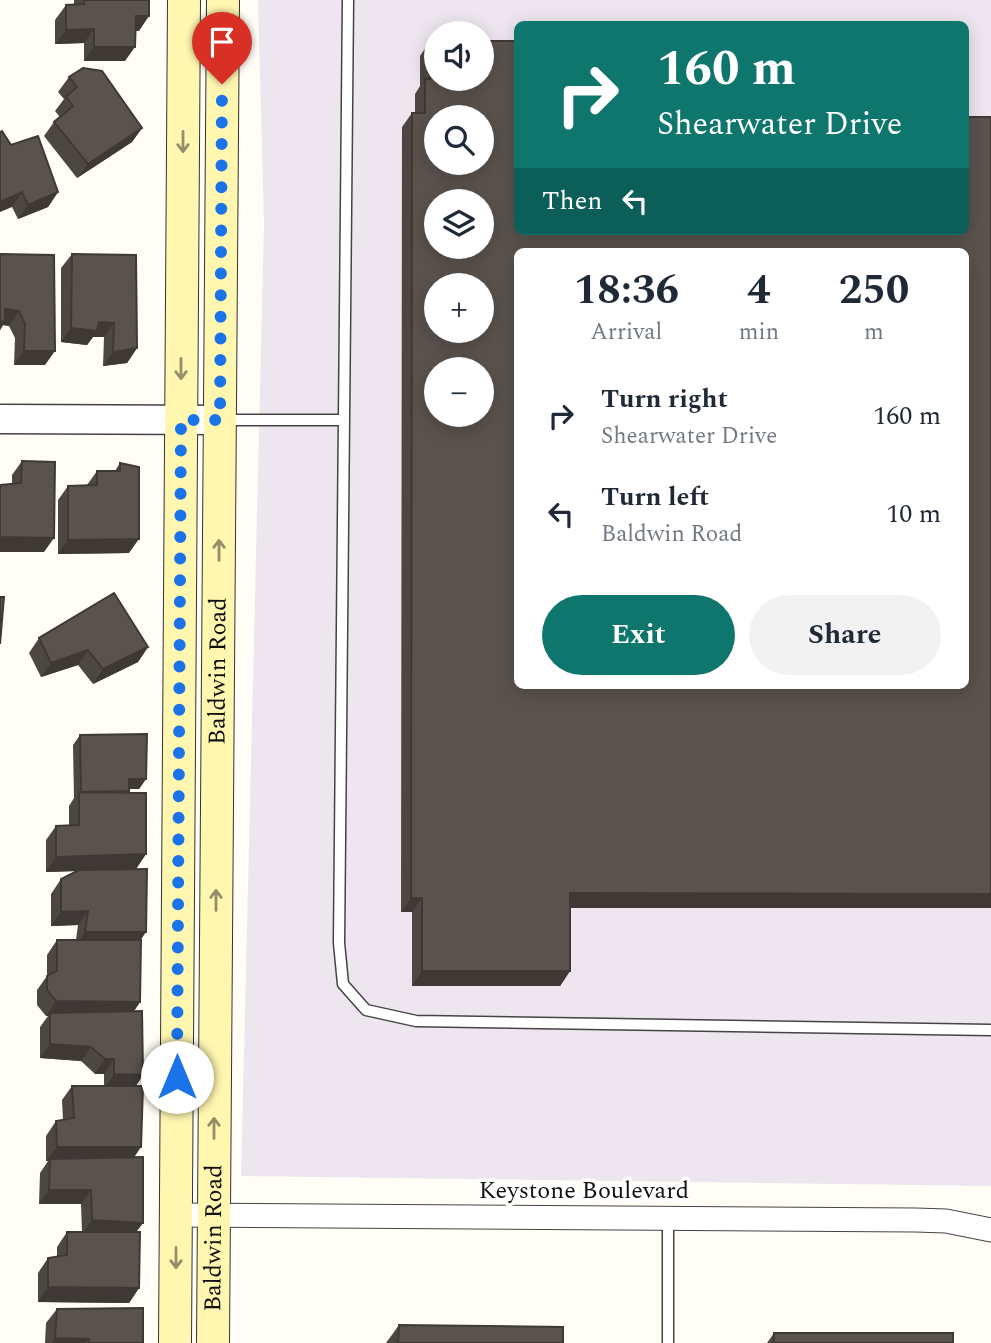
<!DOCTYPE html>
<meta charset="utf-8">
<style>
body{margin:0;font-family:Spectral,serif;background:#f2f2f3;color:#1f2937;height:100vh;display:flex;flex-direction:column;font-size:26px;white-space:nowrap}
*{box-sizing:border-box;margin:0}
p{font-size:23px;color:#747a83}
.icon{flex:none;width:38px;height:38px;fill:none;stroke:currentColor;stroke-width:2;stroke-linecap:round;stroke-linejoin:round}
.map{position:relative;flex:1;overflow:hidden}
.side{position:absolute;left:514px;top:248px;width:455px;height:441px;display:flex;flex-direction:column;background:#fff;border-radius:10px;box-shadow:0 4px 18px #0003}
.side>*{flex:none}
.guide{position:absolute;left:514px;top:21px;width:455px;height:214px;border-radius:10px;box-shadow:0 4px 18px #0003;background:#0f766e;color:#fff;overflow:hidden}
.buttons{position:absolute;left:424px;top:21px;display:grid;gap:14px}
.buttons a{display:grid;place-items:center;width:70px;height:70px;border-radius:50%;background:#fff;box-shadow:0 4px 18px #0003;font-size:35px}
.pin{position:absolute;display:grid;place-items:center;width:60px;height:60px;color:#fff;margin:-72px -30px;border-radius:50% 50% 50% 0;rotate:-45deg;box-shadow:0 0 7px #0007}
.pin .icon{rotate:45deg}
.me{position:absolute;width:77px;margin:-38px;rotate:0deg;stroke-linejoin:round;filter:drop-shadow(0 0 5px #0008)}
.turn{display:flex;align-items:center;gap:24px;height:147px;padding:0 28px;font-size:32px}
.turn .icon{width:91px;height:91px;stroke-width:2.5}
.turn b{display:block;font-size:49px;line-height:60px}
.then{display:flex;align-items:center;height:66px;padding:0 28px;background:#0003;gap:14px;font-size:26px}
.eta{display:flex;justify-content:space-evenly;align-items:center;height:119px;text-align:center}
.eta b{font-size:42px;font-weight:700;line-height:49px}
.primary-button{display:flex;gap:14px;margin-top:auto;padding:14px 28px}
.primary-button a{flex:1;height:80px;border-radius:42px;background:#0f766e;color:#fff;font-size:28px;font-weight:700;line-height:80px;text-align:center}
.primary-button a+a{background:#f2f2f3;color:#1f2937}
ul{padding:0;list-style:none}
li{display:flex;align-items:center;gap:21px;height:98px;padding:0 28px}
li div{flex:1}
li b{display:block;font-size:26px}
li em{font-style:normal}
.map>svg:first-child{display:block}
</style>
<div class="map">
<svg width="991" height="1343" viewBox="0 0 991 1343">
<rect width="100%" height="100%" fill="#fffdf5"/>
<path fill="#eee6ef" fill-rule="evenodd" d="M 258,0 L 991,0 L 991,1186 L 241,1176 L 264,224 ZM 518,24 L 966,24 L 966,231 L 518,231 ZM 436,33 L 481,33 L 481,79 L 436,79 ZM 436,117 L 481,117 L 481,163 L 436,163 ZM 436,201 L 481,201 L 481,247 L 436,247 ZM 518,252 L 966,252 L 966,686 L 518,686 ZM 436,285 L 481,285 L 481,331 L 436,331 ZM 436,369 L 481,369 L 481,415 L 436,415 Z"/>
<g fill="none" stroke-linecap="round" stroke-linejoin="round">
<defs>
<path id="service" d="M 348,0 L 339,943 L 343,984 L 366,1010 L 416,1021 L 991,1030
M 221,420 L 344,420
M 668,1343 L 668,1218"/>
<path id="minor" d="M 176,1215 L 916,1220 L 946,1221 L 991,1230"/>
<path id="tertiary" d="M 0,419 L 220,420"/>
<g id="secondary">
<path d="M 175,1343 L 184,0"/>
<path id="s1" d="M 213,1343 L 223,0"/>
</g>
</defs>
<use href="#service" stroke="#444" stroke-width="13"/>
<use href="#minor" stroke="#444" stroke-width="25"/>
<use href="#tertiary" stroke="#444" stroke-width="31"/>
<use href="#secondary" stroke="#333" stroke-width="34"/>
<use href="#service" stroke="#fff" stroke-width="10"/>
<use href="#minor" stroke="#fff" stroke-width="23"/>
<use href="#tertiary" stroke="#fff" stroke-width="28"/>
<use href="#secondary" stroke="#fff6b0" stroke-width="32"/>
</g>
<path fill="#4d4742" d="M 74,0 L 149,0 L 139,31 L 136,31 L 125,61 L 84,61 L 84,43 L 55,44 L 55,20 L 66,5 L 74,5 Z
M 430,41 L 518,231 L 991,117 L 991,908 L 570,908 L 570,971 L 560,986 L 412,986 L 412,912 L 401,912 L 402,127 L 412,113 L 415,113 L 415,94 L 420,86 L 420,56 Z
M 69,77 L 142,128 L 132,142 L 77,178 L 44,136 L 54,122 L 60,117 L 55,111 L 64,99 L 58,92 Z
M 11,145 L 58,192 L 48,207 L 18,219 L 12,207 Z
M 0,254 L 45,365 L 14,365 L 15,338 L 9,326 L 3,325 L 0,330 Z
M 72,254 L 137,348 L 127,363 L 103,366 L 104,337 L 93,337 L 87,345 L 61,342 L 61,268 Z
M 22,461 L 44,552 L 12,484 L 12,475 Z
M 120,463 L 129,553 L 58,554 L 58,500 L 68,486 L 87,485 L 97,471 L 115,471 Z
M 39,638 L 148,647 L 138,662 L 93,684 L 78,665 L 41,677 L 29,653 Z
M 80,735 L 146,779 L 139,789 L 129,789 L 128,793 L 146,854 L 136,869 L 140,940 L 140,1002 L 134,1011 L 143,1075 L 136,1086 L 134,1157 L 143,1223 L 136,1232 L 139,1288 L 129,1303 L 38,1302 L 38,1273 L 48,1258 L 57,1257 L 57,1247 L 67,1232 L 82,1232 L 81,1204 L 39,1204 L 40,1173 L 48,1161 L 46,1161 L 46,1136 L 56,1121 L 63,1120 L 62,1100 L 72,1086 L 104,1086 L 104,1074 L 95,1074 L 81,1061 L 40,1058 L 40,1027 L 48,1016 L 46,1016 L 37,1005 L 37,990 L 47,976 L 47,955 L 57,940 L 76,940 L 78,925 L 51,926 L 51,894 L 61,879 L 78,871 L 46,872 L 46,840 L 56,826 L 69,825 L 69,806 L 74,798 L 73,745 Z
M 57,1309 L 143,1343 L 45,1343 L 46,1323 Z
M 399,1325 L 563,1343 L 386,1343 Z
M 774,1333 L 953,1343 L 767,1343 Z"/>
<path fill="#3f3936" d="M 136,16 L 149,16 L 139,31 L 126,31 Z
M 94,29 L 84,43 L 55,44 L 66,30 Z
M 94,47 L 135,47 L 125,61 L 84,61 Z
M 142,128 L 132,142 L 77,178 L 88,164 Z
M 22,192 L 12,207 L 0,212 L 0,202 Z
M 58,192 L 48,207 L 18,219 L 28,205 Z
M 5,309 L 19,311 L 9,326 L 3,325 L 0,330 L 0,317 Z
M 99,322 L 114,323 L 104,337 L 93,337 L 87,345 L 61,342 L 71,328 Z
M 137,348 L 127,363 L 103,366 L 113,352 Z
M 24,351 L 55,351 L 45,365 L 14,365 Z
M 0,537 L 54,538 L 44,552 L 0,552 Z
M 139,539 L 129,553 L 58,554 L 68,540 Z
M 148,647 L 138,662 L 93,684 L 103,669 Z
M 88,650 L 78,665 L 41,677 L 51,663 Z
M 129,779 L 146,779 L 139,789 L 122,789 Z
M 146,854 L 136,869 L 46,872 L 56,857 Z
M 570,893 L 991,894 L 991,908 L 560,908 Z
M 411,898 L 422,898 L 412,912 L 401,912 Z
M 88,911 L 78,925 L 51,926 L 61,912 Z
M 85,932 L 146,932 L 136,947 L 75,947 Z
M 422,971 L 570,971 L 560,986 L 412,986 Z
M 56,1001 L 140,1002 L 130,1017 L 50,1013 L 48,1016 L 46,1016 Z
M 50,1044 L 91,1047 L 81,1061 L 40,1058 Z
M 105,1059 L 114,1059 L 104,1074 L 95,1074 Z
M 114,1074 L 143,1075 L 133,1090 L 104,1089 Z
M 57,1147 L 141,1147 L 131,1162 L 50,1159 L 48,1161 L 46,1161 Z
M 49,1190 L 91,1190 L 81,1204 L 39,1204 Z
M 92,1220 L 143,1223 L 132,1237 L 82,1234 Z
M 48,1287 L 139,1288 L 129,1303 L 38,1302 Z
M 55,1338 L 89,1339 L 86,1343 L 52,1343 Z"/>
<path fill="#5a524d" stroke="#3f3936" stroke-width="2" fill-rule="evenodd" d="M 84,0 L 149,0 L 149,16 L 136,16 L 135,47 L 94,47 L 94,29 L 66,30 L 66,5 L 84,4 Z
M 430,41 L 436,41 L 436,79 L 481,79 L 481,41 L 518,41 L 518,231 L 966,231 L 966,117 L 991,117 L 991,894 L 570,893 L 570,971 L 422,971 L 422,898 L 411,898 L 412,113 L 425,113 L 425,79 L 430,79 ZM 436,117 L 481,117 L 481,163 L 436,163 ZM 436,201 L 481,201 L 481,247 L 436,247 ZM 518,252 L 966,252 L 966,686 L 518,686 ZM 436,285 L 481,285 L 481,331 L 436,331 ZM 436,369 L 481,369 L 481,415 L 436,415 Z
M 83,68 L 102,71 L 142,128 L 88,164 L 54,122 L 73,106 L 66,97 L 77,87 L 69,77 Z
M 2,131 L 11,145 L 38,136 L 58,192 L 28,205 L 22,192 L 0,202 L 0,132 Z
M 0,254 L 54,255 L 55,351 L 24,351 L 25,324 L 19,311 L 5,309 L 5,322 L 0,321 Z
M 72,254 L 136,255 L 137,348 L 113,352 L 114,323 L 99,322 L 97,331 L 71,328 Z
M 22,461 L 55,462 L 54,538 L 0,537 L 0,485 L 21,483 Z
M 120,463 L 139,467 L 139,539 L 68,540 L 68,486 L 97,485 L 97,471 L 120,471 Z
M 114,593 L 148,647 L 103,669 L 88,650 L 51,663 L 39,638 Z
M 0,597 L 4,597 L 0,644 Z
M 147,734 L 146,779 L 129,779 L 129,791 L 81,792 L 80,735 Z
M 79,792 L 146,793 L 146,854 L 56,857 L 56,826 L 79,825 Z
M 147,869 L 146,932 L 85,932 L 88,911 L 61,912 L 61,879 L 79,870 Z
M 57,940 L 141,940 L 140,1002 L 56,1001 L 47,990 L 47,976 L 57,971 Z
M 142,1011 L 143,1075 L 114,1074 L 114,1059 L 105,1059 L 91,1047 L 50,1044 L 50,1013 Z
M 72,1086 L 143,1086 L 141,1147 L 57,1147 L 56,1121 L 74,1118 Z
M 143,1157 L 143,1223 L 92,1220 L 91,1190 L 49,1190 L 50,1159 Z
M 67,1232 L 140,1232 L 139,1288 L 48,1287 L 48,1258 L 67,1255 Z
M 143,1308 L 143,1343 L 89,1343 L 89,1339 L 55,1338 L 57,1309 Z
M 399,1325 L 563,1327 L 563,1343 L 398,1343 Z
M 774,1333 L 953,1333 L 953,1343 L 774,1343 Z"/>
<defs><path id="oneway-shaft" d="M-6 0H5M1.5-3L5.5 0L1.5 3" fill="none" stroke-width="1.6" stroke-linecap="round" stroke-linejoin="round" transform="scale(1.75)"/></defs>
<g stroke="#948f68">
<use href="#oneway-shaft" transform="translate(183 142) rotate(90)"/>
<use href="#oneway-shaft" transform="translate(181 369) rotate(90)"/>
<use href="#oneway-shaft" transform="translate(219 550) rotate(-90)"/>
<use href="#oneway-shaft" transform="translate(216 900) rotate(-90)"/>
<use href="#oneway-shaft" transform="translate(214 1128) rotate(-90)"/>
<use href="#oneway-shaft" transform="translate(176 1258) rotate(90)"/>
</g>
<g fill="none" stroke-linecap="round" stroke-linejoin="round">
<path stroke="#1a73e8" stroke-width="12" stroke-dasharray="0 21.6" d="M 177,1077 L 181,420 L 220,420 L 222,84"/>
</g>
<g text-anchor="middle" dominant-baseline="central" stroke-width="7" stroke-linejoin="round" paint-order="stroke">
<g font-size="24" fill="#111" stroke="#fff">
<text stroke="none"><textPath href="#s1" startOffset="672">Baldwin Road</textPath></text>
<text x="584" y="1191">Keystone Boulevard</text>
<text stroke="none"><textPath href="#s1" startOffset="105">Baldwin Road</textPath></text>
</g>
</g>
</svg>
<div class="buttons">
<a><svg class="icon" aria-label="sound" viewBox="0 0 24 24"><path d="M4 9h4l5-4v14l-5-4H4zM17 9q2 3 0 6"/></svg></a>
<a><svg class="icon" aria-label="search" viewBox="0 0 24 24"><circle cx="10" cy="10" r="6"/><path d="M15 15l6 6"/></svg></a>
<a><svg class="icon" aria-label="layers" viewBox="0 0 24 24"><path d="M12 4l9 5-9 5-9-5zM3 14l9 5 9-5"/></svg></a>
<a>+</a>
<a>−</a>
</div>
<div class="pin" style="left:222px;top:84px;background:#d93025"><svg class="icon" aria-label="arrive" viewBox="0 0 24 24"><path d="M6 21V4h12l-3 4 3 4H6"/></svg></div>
<svg class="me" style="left:177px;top:1077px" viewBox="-20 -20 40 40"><circle r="19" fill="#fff"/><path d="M0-13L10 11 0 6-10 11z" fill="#1a73e8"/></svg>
<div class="guide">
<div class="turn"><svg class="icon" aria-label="right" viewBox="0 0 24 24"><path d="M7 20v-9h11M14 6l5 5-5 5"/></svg><div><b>160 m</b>Shearwater Drive</div></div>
<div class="then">Then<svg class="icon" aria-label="left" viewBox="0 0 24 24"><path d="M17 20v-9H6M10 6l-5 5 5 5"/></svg></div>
</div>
<section class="side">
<div class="eta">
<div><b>18:36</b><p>Arrival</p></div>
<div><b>4</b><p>min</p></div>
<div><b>250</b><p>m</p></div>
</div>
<ul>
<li><svg class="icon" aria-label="right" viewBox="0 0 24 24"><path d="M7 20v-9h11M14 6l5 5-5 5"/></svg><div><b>Turn right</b><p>Shearwater Drive</p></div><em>160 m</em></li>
<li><svg class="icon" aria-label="left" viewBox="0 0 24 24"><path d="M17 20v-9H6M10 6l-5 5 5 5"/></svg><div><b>Turn left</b><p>Baldwin Road</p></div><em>10 m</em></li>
</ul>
<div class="primary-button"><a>Exit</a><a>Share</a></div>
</section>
</div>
